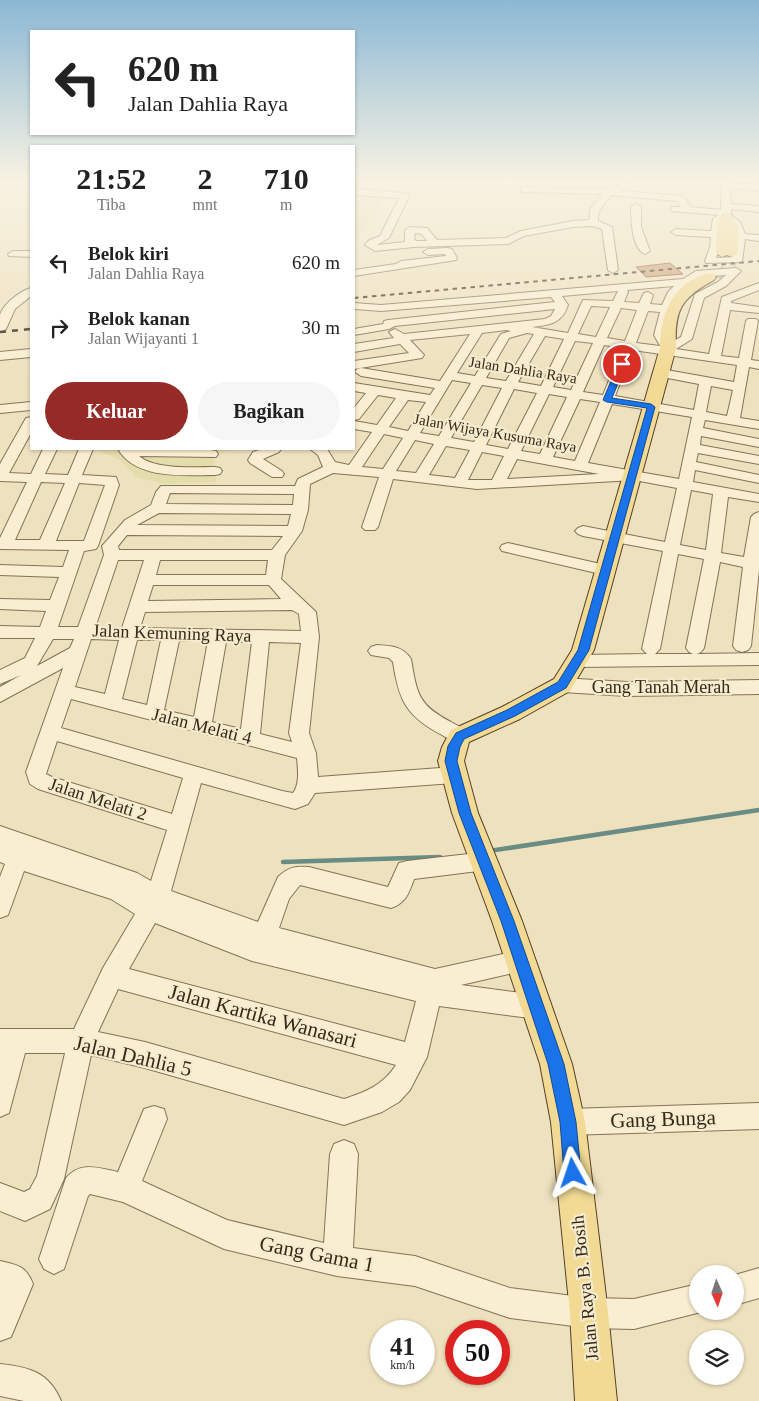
<!DOCTYPE html>
<html lang="id">
<style>
body{margin:0;font-family:Georgia,serif;background:#f6f6f6;color:#222;height:100vh;display:flex;flex-direction:column;font-size:19px;white-space:nowrap}
*{box-sizing:border-box;margin:0}
p{font-size:16px;color:#767676}
.icon{flex:none;width:28px;height:28px;fill:none;stroke:currentColor;stroke-width:2;stroke-linecap:round;stroke-linejoin:round}
.map{position:relative;flex:1;overflow:hidden}
.details{position:absolute;left:30px;top:145px;width:325px;height:305px;display:flex;flex-direction:column;background:#fff;border-radius:0px;box-shadow:0 1px 4px #0004}
.details>*{flex:none}
.top-card{position:absolute;left:30px;top:30px;width:325px;height:105px;border-radius:0px;box-shadow:0 1px 4px #0004;background:#fff;color:#222;overflow:hidden}
.needle{width:32px;rotate:177deg}
.controls{position:absolute;left:689px;top:1265px;display:grid;gap:10px}
.controls a{display:grid;place-items:center;width:55px;height:55px;border-radius:50%;background:#fff;box-shadow:0 1px 4px #0004;font-size:25px}
.speed{position:absolute;left:370px;top:1320px;display:flex;gap:10px;font-size:25px;font-weight:700;text-align:center}
.speed>*{display:grid;place-content:center;width:65px;height:65px;border-radius:50%;background:#fff;box-shadow:0 1px 4px #0004;line-height:1}
.speed small{font-size:12px;font-weight:400}
.speed .limit{border:8px solid #d22;background:#fff;color:#111}
.pin{position:absolute;display:grid;place-items:center;width:42px;height:42px;color:#fff;margin:-21px;border:2px solid #fff;border-radius:50%;box-shadow:0 1px 5px #0007}
.me{position:absolute;width:55px;margin:-28px;rotate:355deg;stroke-linejoin:round;filter:drop-shadow(0 0 4px #0008)}
.turn{display:flex;align-items:center;gap:18px;height:105px;padding:0 15px;font-size:22px}
.turn .icon{width:65px;height:65px;stroke-width:2.5}
.turn b{display:block;font-size:35px;line-height:42px}
.eta{display:flex;justify-content:space-evenly;align-items:center;height:85px;text-align:center}
.eta b{font-size:30px;font-weight:700;line-height:35px}
.cta{display:flex;gap:10px;margin-top:auto;padding:10px 15px}
.cta a{flex:1;height:58px;border-radius:30px;background:#952a26;color:#fff;font-size:20px;font-weight:700;line-height:58px;text-align:center}
.cta a+a{background:#f6f6f6;color:#222}
ul{padding:0;list-style:none}
li{display:flex;align-items:center;gap:15px;height:65px;padding:0 15px}
li div{flex:1}
li b{display:block;font-size:19px}
li em{font-style:normal}
.map>svg:first-child{display:block}
</style>
<div class="map">
<svg width="759" height="1401" viewBox="0 0 759 1401">
<rect width="100%" height="100%" fill="#eee1be"/>
<path fill="#e3ddab" d="M 354,198 L 383,199 L 361,234 L 354,237 Z
M 95,449 L 234,449 L 213,454 L 217,482 L 164,484 L 136,477 L 120,460 Z"/>
<g fill="none" stroke-linecap="round" stroke-linejoin="round">
<path stroke="#698c85" stroke-width="4.5" d="M 489,851 L 759,810
M 283,862 L 440,857"/>
</g>
<path fill="#cc9c73" stroke="#855c3c" d="M 670,263 L 683,274 L 646,277 L 636,267 Z"/>
<g fill="none" stroke-linecap="round" stroke-linejoin="round">
<path stroke="#c9bc9d" stroke-width="12" stroke-dasharray="12 6" stroke-linecap="butt" d="M 720,279 L 730,264 L 732,253"/>
<defs>
<path id="minor" d="M 620,179 L 628,179 L 629,186 L 621,191 L 682,196 L 686,199 L 690,207 L 721,210 L 722,179 L 730,179 L 730,183 L 759,185 L 759,191 L 730,188 L 731,204 L 759,206 L 759,212 L 731,209 L 731,215 L 740,222 L 745,234 L 759,235 L 759,241 L 745,239 L 742,262 L 706,263 L 705,261 L 710,247 L 711,237 L 676,235 L 671,232 L 676,229 L 711,231 L 713,219 L 719,215 L 671,211 L 671,207 L 680,207 L 678,201 L 611,195 C 605,204 597,210 598,221 L 612,227 L 618,270 L 613,273 L 608,270 L 602,229 L 593,226 L 573,227 L 524,236 L 508,244 L 414,247 L 375,251 L 365,245 L 368,241 L 380,236 L 399,198 L 354,195 L 354,189 L 405,193 L 409,196 L 389,238 L 377,245 L 405,242 L 405,230 L 410,227 L 427,228 L 437,240 L 506,238 L 521,231 L 573,221 L 589,220 L 590,210 L 602,194 L 524,192 L 521,191 L 521,187 L 607,189 L 620,185 ZM 725,220 C 739,228 735,243 733,257 L 716,258 L 720,247 L 722,222 ZM 415,233 L 422,234 L 427,241 L 416,241 L 414,239 Z
M 636,204 L 641,207 L 641,227 L 650,251 L 645,254 C 632,249 631,219 631,207 Z
M 448,248 L 452,249 L 457,258 L 456,260 L 354,276 L 354,270 L 396,264 L 401,261 L 446,256 L 445,254 L 428,255 L 423,252 L 428,249 Z
M 13,251 L 31,251 L 31,257 L 9,256 L 8,254 Z
M 736,268 L 741,271 L 726,286 L 704,298 L 692,339 L 676,349 L 709,354 L 722,297 L 759,283 L 759,290 L 731,301 L 731,303 L 759,307 L 759,313 L 730,310 L 721,356 L 739,358 L 746,321 L 748,319 L 756,319 L 758,321 L 751,360 L 759,361 L 759,369 L 749,367 L 740,418 L 759,421 L 759,429 L 705,420 L 703,428 L 759,439 L 759,447 L 701,436 L 700,445 L 759,456 L 759,464 L 698,453 L 696,462 L 759,475 L 759,483 L 695,470 L 693,482 L 759,494 L 759,502 L 728,497 L 721,553 L 744,557 L 751,517 L 754,514 L 759,512 L 759,570 L 751,646 L 748,650 L 742,652 L 736,650 L 733,646 L 743,567 L 720,562 L 704,648 L 701,652 L 697,654 L 759,653 L 759,665 L 578,667 L 572,665 L 569,661 L 572,657 L 578,655 L 647,654 L 642,649 L 663,551 L 583,536 L 578,534 L 575,531 L 578,528 L 583,526 L 665,542 L 677,488 L 634,480 L 477,489 L 393,479 L 378,527 L 375,530 L 365,530 L 362,527 L 379,477 L 333,473 L 310,484 L 308,510 L 302,531 L 285,555 L 281,579 L 316,612 L 319,637 L 309,733 L 316,753 L 318,777 L 454,767 L 461,769 L 464,775 L 461,781 L 454,783 L 315,793 L 308,804 L 295,809 L 201,783 L 171,891 L 258,922 L 278,877 C 288,867 296,866 309,867 L 388,887 L 399,863 L 407,861 L 486,852 L 494,855 L 497,861 L 494,867 L 486,870 L 414,879 C 409,893 406,903 391,908 L 300,885 L 289,899 L 279,928 L 435,969 L 522,950 L 530,953 L 534,961 L 530,969 L 461,985 L 537,995 L 546,999 L 549,1007 L 546,1015 L 537,1019 L 439,1006 L 427,1057 L 410,1090 L 399,1102 L 382,1112 L 344,1125 L 145,1068 L 91,1055 L 64,1179 L 50,1209 L 25,1221 L 0,1211 L 0,1183 L 24,1192 L 30,1189 L 37,1176 L 65,1053 L 25,1053 L 9,1113 L 0,1117 L 0,1029 L 74,1029 L 103,968 L 135,914 L 111,899 L 24,871 L 8,915 L 0,918 L 0,877 L 5,864 L 0,862 L 0,826 L 137,873 L 151,881 L 167,830 L 38,789 L 30,784 L 26,772 L 63,668 L 0,702 L 0,687 L 21,675 L 0,684 L 0,670 L 25,658 L 35,638 L 0,638 L 0,626 L 40,627 L 46,611 L 0,609 L 0,599 L 50,600 L 59,577 L 0,575 L 0,565 L 63,567 L 69,550 L 0,549 L 0,538 L 27,482 L 0,481 L 0,464 L 26,418 L 31,417 L 31,433 L 9,473 L 31,474 L 43,449 L 57,449 L 45,474 L 68,475 L 79,449 L 93,449 L 82,475 L 116,477 L 119,485 L 98,546 L 96,549 L 84,551 L 58,627 L 78,627 L 104,555 L 102,546 L 125,520 L 151,505 L 156,492 L 161,486 L 295,486 L 298,479 L 323,467 L 318,455 L 310,449 L 327,449 L 335,462 L 349,465 L 372,432 L 354,429 L 354,421 L 377,425 L 396,398 L 378,395 L 359,419 L 354,420 L 354,408 L 366,393 L 354,391 L 354,383 L 430,395 L 435,388 L 361,376 L 355,372 L 357,369 L 361,368 L 440,381 L 470,334 L 410,340 L 424,355 L 422,358 L 354,369 L 354,361 L 409,353 L 400,344 L 354,352 L 354,344 L 394,338 L 389,332 L 395,329 L 404,334 L 545,319 L 551,316 L 555,309 L 395,326 L 389,329 L 354,335 L 354,329 L 383,324 L 384,321 L 388,320 L 555,302 L 551,297 L 381,311 L 354,309 L 354,303 L 381,305 L 683,279 L 696,271 ZM 726,275 L 718,282 L 695,294 L 681,337 L 669,343 L 666,335 L 672,309 L 678,294 L 699,277 ZM 674,286 L 668,292 L 662,305 L 650,304 L 653,295 L 648,292 L 644,293 L 639,303 L 624,302 L 628,292 L 627,290 ZM 618,291 L 613,301 L 583,300 L 568,333 L 532,327 C 549,325 562,324 568,305 L 562,296 ZM 591,306 L 610,307 L 596,337 L 578,334 ZM 621,308 L 637,310 L 625,341 L 607,338 ZM 648,311 L 660,312 L 654,335 L 660,346 L 636,343 ZM 506,330 L 511,331 L 501,334 L 475,376 L 457,373 L 482,333 ZM 527,333 L 534,334 L 506,381 L 486,378 L 509,338 ZM 545,336 L 564,339 L 541,386 L 518,382 ZM 575,341 L 593,343 L 571,390 L 553,387 ZM 604,345 L 622,348 L 603,395 L 583,392 ZM 633,350 L 737,365 L 734,382 L 661,369 L 657,370 L 655,373 L 657,376 L 699,384 L 694,410 L 615,396 ZM 452,380 L 471,383 L 439,436 L 420,433 ZM 482,385 L 502,388 L 474,442 L 451,438 ZM 711,386 L 733,390 L 727,416 L 706,412 ZM 514,389 L 537,393 L 508,449 L 486,445 ZM 549,394 L 567,397 L 540,454 L 521,451 ZM 580,399 L 600,402 L 575,461 L 553,457 ZM 408,400 L 426,402 L 408,431 L 389,427 ZM 612,404 L 692,417 L 679,479 L 588,463 ZM 384,434 L 403,438 L 383,469 L 362,467 ZM 415,440 L 434,444 L 416,473 L 396,471 ZM 446,446 L 470,450 L 455,478 L 429,475 ZM 482,452 L 504,456 L 492,480 L 468,480 ZM 517,459 L 599,474 L 507,479 ZM 41,482 L 65,483 L 40,540 L 15,540 ZM 79,483 L 105,485 L 84,541 L 56,541 ZM 691,490 L 713,494 L 706,550 L 680,545 ZM 170,493 L 294,494 L 293,505 L 166,504 ZM 159,513 L 291,514 L 288,526 L 137,525 ZM 127,535 L 283,536 L 272,550 L 119,550 L 118,546 ZM 678,554 L 704,559 L 686,648 L 689,652 L 693,654 L 655,654 L 660,649 ZM 118,560 L 144,560 L 122,628 L 95,628 ZM 160,560 L 268,560 L 266,575 L 156,575 ZM 153,585 L 269,585 L 281,599 L 148,601 ZM 292,610 L 299,614 L 301,631 L 140,628 L 145,612 ZM 53,639 L 74,639 L 70,648 L 37,666 ZM 91,639 L 119,640 L 105,694 L 75,687 ZM 137,640 L 161,640 L 147,705 L 122,699 ZM 179,641 L 208,641 L 194,717 L 164,710 ZM 226,642 L 252,642 L 241,729 L 212,722 ZM 269,642 L 301,643 L 289,733 L 292,742 L 260,734 ZM 71,699 L 297,758 C 298,769 300,784 293,793 L 282,791 L 61,728 ZM 57,741 L 183,778 L 172,814 L 52,777 L 46,774 ZM 155,923 L 252,961 L 416,1001 L 405,1042 L 129,969 ZM 118,989 L 396,1065 C 383,1085 366,1092 344,1099 L 145,1042 L 98,1032 Z
M 31,288 L 31,296 L 15,309 L 6,329 L 0,332 C 0,327 0,320 0,315 C 3,304 20,291 31,288 Z
M 31,349 L 31,357 L 0,360 L 0,352 Z
M 31,402 L 31,410 L 0,413 L 0,405 Z
M 121,449 L 211,450 L 216,451 L 218,454 L 216,457 L 139,456 C 155,470 195,467 215,467 L 220,468 L 222,471 L 220,474 L 215,475 C 184,475 139,480 119,451 Z
M 262,449 L 281,449 L 279,452 L 263,459 L 282,471 L 284,474 L 282,477 L 272,477 L 250,463 L 248,460 L 253,452 Z
M 508,543 L 605,565 L 611,566 L 613,570 L 611,574 L 605,575 L 502,551 L 500,548 L 502,545 Z
M 377,645 C 391,646 403,646 411,659 C 417,694 418,705 451,722 C 458,726 466,729 470,736 L 467,741 C 457,744 451,740 442,735 C 406,716 399,701 393,662 L 389,658 L 371,655 L 368,651 L 371,647 Z
M 562,678 L 627,682 L 759,680 L 759,694 L 627,696 L 562,692 L 555,690 L 553,685 L 555,680 Z
M 759,1103 L 759,1129 L 568,1135 L 558,1132 L 555,1122 L 558,1112 L 568,1109 Z
M 154,1106 L 164,1109 L 167,1119 L 142,1181 L 227,1220 L 324,1243 L 330,1154 L 334,1144 L 344,1140 L 354,1144 L 358,1154 L 353,1248 L 415,1256 L 510,1288 L 589,1298 L 634,1299 L 698,1284 L 698,1311 L 705,1311 L 634,1329 L 589,1328 L 510,1318 L 415,1286 L 337,1276 L 224,1249 L 123,1202 L 90,1194 L 88,1196 L 64,1269 L 54,1274 L 44,1269 L 39,1259 L 66,1178 C 81,1161 98,1168 118,1172 L 144,1109 Z
M 0,1261 C 18,1265 26,1266 33,1284 L 11,1337 L 0,1341 Z
M 759,1268 L 759,1298 L 735,1305 L 735,1275 Z
M 0,1364 C 29,1367 49,1372 61,1401 L 24,1401 L 0,1396 Z"/>
<path id="major" d="M 726,212 L 730,213 L 739,228 L 738,253 L 732,257 L 727,255 L 722,257 L 716,253 L 717,223 L 722,213 Z
M 709,273 L 714,274 L 716,277 L 714,280 C 681,298 674,310 676,348 L 594,650 L 570,691 L 520,719 L 469,742 L 464,761 L 478,813 L 522,921 L 572,1064 L 585,1122 L 608,1313 L 617,1401 L 575,1401 L 570,1313 L 551,1122 L 540,1064 L 492,921 L 452,813 L 438,761 L 442,747 L 451,730 L 502,707 L 554,679 L 572,650 L 660,348 C 660,314 673,282 709,273 Z"/>
</defs>
<use href="#minor" stroke="#867257" stroke-width="2"/>
<use href="#major" stroke="#53402b" stroke-width="2"/>
<use href="#minor" fill="#f9eed1" fill-rule="evenodd"/>
<use href="#major" fill="#f2d994" fill-rule="evenodd"/>
<path stroke="#35291b" stroke-width="2" stroke-dasharray="4.5 4.5" stroke-linecap="butt" d="M 354,298 L 759,261"/>
<path stroke="#35291b" stroke-width="2.5" stroke-dasharray="6 6" stroke-linecap="butt" d="M 0,332 L 31,329"/>
</g>
<linearGradient id="sky" x2="0" y2="1"><stop stop-color="#8bb8d5"/><stop offset="0.48" stop-color="#f7f2e2"/><stop offset="1" stop-color="#f7f2e2" stop-opacity="0"/></linearGradient>
<rect width="759" height="375" fill="url(#sky)"/>
<path fill="#1a73e8" stroke="#114b97" d="M 619,362 L 626,364 L 612,398 L 651,404 L 655,407 L 589,650 L 566,688 L 515,716 L 464,739 L 460,747 L 457,761 L 471,813 L 514,921 L 564,1064 L 576,1122 L 581,1173 L 579,1179 L 573,1182 L 567,1179 L 564,1173 L 560,1122 L 548,1064 L 501,921 L 459,813 L 445,761 L 448,746 L 456,733 L 507,710 L 558,682 L 578,650 L 647,408 L 607,402 L 603,400 Z"/>
<g text-anchor="middle" dominant-baseline="central" stroke-width="4.5" stroke-linejoin="round" paint-order="stroke">
<g font-size="15" fill="#35291b" stroke="#f5ebcd">
<text transform="translate(523 370) rotate(9)">Jalan Dahlia Raya</text>
<text transform="translate(495 433) rotate(10)">Jalan Wijaya Kusuma Raya</text>
</g>
<g font-size="18" fill="#35291b" stroke="#f5ebcd">
<text transform="translate(172 633) rotate(2)">Jalan Kemuning Raya</text>
<text x="661" y="687">Gang Tanah Merah</text>
<text transform="translate(202 726) rotate(14)">Jalan Melati 4</text>
<text transform="translate(98 799) rotate(18)">Jalan Melati 2</text>
<text transform="translate(585 1288) rotate(-96)">Jalan Raya B. Bosih</text>
</g>
<g font-size="21" fill="#35291b" stroke="#f5ebcd">
<text transform="translate(263 1016) rotate(15)">Jalan Kartika Wanasari</text>
<text transform="translate(133 1056) rotate(13)">Jalan Dahlia 5</text>
<text transform="translate(663 1119) rotate(-2)">Gang Bunga</text>
<text transform="translate(317 1254) rotate(11)">Gang Gama 1</text>
</g>
</g>
</svg>
<div class="controls">
<a><svg class="needle" viewBox="-14 -14 28 28"><path d="M0-13l5 13h-10z" fill="#e53935"/><path d="M0 13l5-13h-10z" fill="#767676"/></svg></a>
<a><svg class="icon" aria-label="layers" viewBox="0 0 24 24"><path d="M12 4l9 5-9 5-9-5zM3 14l9 5 9-5"/></svg></a>
</div>
<div class="speed"><div>41<small>km/h</small></div><div class="limit">50</div></div>
<div class="pin" style="left:622px;top:364px;background:#d93025"><svg class="icon" aria-label="arrive" viewBox="0 0 24 24"><path d="M6 21V4h12l-3 4 3 4H6"/></svg></div>
<svg class="me" style="left:573px;top:1173px" viewBox="-20 -20 40 40"><path d="M0-17L14 15 0 8-14 15z" fill="#1a73e8" stroke="#fff" stroke-width="4"/></svg>
<div class="top-card">
<div class="turn"><svg class="icon" aria-label="left" viewBox="0 0 24 24"><path d="M17 20v-9H6M10 6l-5 5 5 5"/></svg><div><b>620 m</b>Jalan Dahlia Raya</div></div>
</div>
<section class="details">
<div class="eta">
<div><b>21:52</b><p>Tiba</p></div>
<div><b>2</b><p>mnt</p></div>
<div><b>710</b><p>m</p></div>
</div>
<ul>
<li><svg class="icon" aria-label="left" viewBox="0 0 24 24"><path d="M17 20v-9H6M10 6l-5 5 5 5"/></svg><div><b>Belok kiri</b><p>Jalan Dahlia Raya</p></div><em>620 m</em></li>
<li><svg class="icon" aria-label="right" viewBox="0 0 24 24"><path d="M7 20v-9h11M14 6l5 5-5 5"/></svg><div><b>Belok kanan</b><p>Jalan Wijayanti 1</p></div><em>30 m</em></li>
</ul>
<div class="cta"><a>Keluar</a><a>Bagikan</a></div>
</section>
</div>
